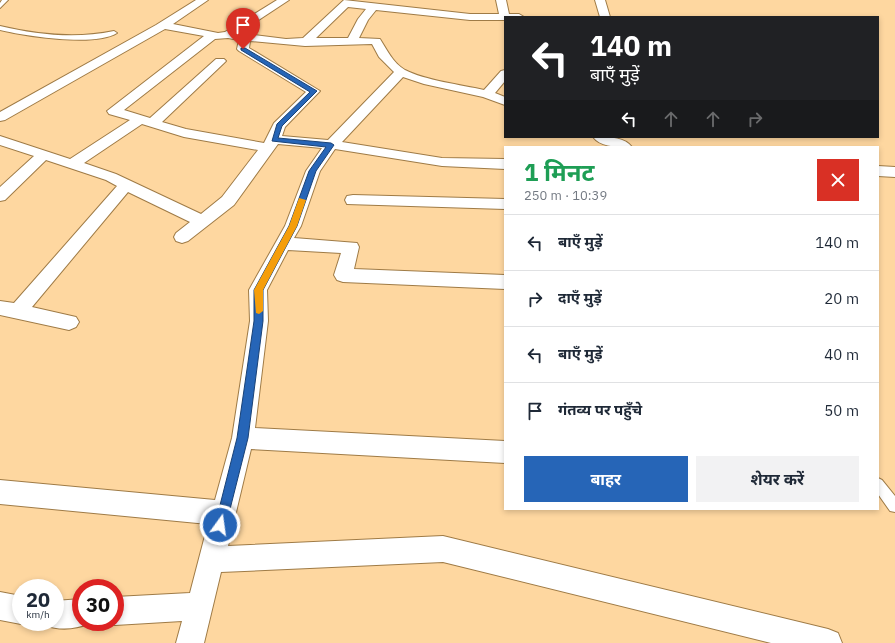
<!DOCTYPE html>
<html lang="hi">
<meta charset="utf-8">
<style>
body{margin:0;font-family:"IBM Plex Sans","Noto Sans Devanagari",sans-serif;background:#f2f2f3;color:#1f2937;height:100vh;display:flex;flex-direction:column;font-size:15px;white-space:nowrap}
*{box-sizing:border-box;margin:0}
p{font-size:13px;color:#747a83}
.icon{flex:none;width:22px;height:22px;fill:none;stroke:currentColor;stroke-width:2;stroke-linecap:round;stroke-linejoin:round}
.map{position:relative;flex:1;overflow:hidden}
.details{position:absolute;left:504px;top:146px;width:375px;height:364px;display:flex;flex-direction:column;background:#fff;border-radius:0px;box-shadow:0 2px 6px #0003}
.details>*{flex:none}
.guide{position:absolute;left:504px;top:16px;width:375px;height:122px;border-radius:0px;box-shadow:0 2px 6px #0003;background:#202124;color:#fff;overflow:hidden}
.speed{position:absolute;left:12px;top:579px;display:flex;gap:8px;font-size:20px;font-weight:700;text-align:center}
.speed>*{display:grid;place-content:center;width:52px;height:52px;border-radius:50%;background:#fff;box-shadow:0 2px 6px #0003;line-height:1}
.speed small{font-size:10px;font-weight:400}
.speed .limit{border:6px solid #d22;background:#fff;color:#111}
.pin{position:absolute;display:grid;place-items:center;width:34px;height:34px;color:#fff;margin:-41px -17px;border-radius:50% 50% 50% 0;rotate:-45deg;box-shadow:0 0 4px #0007}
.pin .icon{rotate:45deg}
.me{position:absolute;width:44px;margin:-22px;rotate:14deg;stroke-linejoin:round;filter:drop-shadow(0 0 3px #0008)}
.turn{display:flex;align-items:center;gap:14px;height:84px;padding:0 20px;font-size:18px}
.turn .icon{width:52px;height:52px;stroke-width:2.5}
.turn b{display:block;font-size:28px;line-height:34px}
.lanes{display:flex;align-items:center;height:38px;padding:0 20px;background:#0003;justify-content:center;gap:20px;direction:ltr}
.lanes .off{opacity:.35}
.round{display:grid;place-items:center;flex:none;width:42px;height:42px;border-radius:0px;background:#f2f2f3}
.overview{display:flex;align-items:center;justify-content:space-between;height:68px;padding:0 20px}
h1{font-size:24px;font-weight:700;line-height:30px;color:#1e9e55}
.button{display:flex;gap:8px;margin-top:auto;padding:8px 20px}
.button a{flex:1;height:46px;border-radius:0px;background:#2665b7;color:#fff;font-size:16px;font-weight:700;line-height:46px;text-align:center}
.button a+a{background:#f2f2f3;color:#1f2937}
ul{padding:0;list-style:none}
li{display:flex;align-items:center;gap:12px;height:56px;padding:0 20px;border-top:1px solid #e0e1e3}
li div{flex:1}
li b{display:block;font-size:15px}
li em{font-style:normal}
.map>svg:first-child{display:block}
</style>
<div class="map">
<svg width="895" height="643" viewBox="0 0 895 643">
<rect width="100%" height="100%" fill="#fed7a0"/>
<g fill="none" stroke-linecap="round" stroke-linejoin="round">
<defs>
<path id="service" d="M 2,0 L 8,0 L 0,8 L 0,3 Z
M 0,26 C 38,35 76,39 114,31 L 117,33 C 95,47 25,36 0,30 Z
M 878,478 L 882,480 L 895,496 L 895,512 L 890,511 L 878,494 Z"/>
<path id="minor" d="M 196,0 L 208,0 L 173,24 L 218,33 L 225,32 L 277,0 L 289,0 L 239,33 L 286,39 L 303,38 L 344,0 L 470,14 L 499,14 L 496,0 L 506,0 L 509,14 L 519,14 L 524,17 L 505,17 L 505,20 L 470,20 L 376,10 L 368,20 L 359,38 L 380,39 C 387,50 393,63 405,70 C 424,80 462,85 484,90 L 501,71 L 505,70 L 505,81 L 495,93 L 505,97 L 505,105 L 483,97 L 424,84 L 403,77 L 342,142 L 442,158 L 505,159 L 505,169 L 442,166 L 335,149 L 320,171 L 301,226 L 294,238 L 357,243 L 359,247 L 354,269 L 505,275 L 505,289 L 343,282 L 337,280 L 334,275 L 341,253 L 288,250 L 267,290 L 268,321 L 255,428 L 505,441 L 505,463 L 251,449 L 228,546 L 443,536 L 828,629 L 838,633 L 842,643 L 771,643 L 443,562 L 221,572 L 204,643 L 176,643 L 182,621 L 115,625 L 109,622 L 115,622 L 115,597 L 190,593 L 208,524 L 0,504 L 0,480 L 215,500 L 232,438 L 250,321 L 249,290 L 285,226 L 306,171 L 322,148 L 278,144 L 234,205 L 188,241 L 182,243 L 176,241 L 174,237 L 176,233 L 190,222 L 128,192 L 32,307 L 76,317 L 79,322 L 76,327 L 69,330 L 0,315 L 0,301 L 14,303 L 117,186 L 106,180 L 46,160 L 5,200 L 0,201 L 0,187 L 34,156 L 0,145 L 0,136 L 70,159 L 130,120 L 109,114 L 107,111 L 204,36 L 165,29 L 5,120 L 0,121 L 0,112 L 156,25 ZM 348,7 L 366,9 L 358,19 L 348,38 L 316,38 ZM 228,38 L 239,40 L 237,49 L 239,51 L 306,92 L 274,123 L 264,143 L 186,129 L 162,122 L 224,63 L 226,61 L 224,59 L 216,59 L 150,118 L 124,110 L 215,39 ZM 250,41 L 305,46 L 372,44 L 379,57 L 394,72 L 328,140 L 282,136 L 285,127 L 320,91 L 249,48 ZM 142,124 L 184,137 L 258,150 L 222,197 L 201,214 L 116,174 L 84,163 Z
M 595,0 L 605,0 L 610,17 L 600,17 Z
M 593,137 C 605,137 624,136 632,147 C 620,147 601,148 593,137 Z
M 878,166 L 895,167 L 895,177 L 878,176 Z
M 353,195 L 505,199 L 505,209 L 347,204 L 345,200 L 347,196 Z
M 0,592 L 21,596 L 21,622 L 25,622 L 21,624 L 0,620 Z
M 81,599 L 81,622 L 91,623 C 76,629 60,631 45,625 L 44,622 L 55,622 L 55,601 Z"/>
</defs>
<use href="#service" stroke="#9f7b46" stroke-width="2"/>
<use href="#minor" stroke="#9f7b46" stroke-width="2"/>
<use href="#service" fill="#fff" fill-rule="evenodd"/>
<use href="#minor" fill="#fff" fill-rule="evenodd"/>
</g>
<path fill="#2665b7" stroke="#194277" d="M 241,48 L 245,48 L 317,91 L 282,126 L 278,138 L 331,143 L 334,145 L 316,171 L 297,226 L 263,290 L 263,321 L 248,438 L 226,525 L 225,529 L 220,531 L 216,529 L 215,525 L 237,438 L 254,321 L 254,290 L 289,226 L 309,171 L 326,147 L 272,141 L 277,124 L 310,92 L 241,50 Z"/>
<path fill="#f59e0b" d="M 299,198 L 306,200 L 297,226 L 263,290 L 263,311 L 259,314 L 256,313 L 254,290 L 289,226 Z"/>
</svg>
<div class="speed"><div>20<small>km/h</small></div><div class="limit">30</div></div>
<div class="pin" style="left:243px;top:49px;background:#d93025"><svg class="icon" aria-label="arrive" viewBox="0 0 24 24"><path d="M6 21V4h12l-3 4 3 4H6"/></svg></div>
<svg class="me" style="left:220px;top:525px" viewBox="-20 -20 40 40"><circle r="17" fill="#2665b7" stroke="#fff" stroke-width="3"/><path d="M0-11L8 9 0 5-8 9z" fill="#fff"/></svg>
<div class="guide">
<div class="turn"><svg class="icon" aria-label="left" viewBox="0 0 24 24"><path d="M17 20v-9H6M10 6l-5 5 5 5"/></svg><div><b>140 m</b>बाएँ मुड़ें</div></div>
<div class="lanes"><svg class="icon" aria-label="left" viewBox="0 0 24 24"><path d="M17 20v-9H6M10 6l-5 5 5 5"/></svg><svg class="icon off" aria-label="ahead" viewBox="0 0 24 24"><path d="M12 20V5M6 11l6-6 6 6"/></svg><svg class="icon off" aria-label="ahead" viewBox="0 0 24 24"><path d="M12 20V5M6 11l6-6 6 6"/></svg><svg class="icon off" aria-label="right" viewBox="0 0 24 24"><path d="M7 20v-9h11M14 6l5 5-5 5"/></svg></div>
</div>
<section class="details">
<div class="overview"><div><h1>1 मिनट</h1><p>250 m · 10:39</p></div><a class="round" style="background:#d93025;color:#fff"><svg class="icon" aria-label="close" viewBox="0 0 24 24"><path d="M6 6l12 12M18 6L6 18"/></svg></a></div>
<ul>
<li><svg class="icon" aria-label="left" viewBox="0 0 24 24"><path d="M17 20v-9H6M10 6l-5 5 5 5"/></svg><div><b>बाएँ मुड़ें</b></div><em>140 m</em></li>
<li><svg class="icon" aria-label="right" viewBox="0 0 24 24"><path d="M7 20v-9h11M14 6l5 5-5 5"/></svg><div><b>दाएँ मुड़ें</b></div><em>20 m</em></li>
<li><svg class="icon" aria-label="left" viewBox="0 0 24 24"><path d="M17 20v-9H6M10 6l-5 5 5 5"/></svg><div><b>बाएँ मुड़ें</b></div><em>40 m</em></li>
<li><svg class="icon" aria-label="arrive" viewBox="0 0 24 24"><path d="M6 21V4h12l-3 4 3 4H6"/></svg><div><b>गंतव्य पर पहुँचे</b></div><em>50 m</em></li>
</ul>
<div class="button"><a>बाहर</a><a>शेयर करें</a></div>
</section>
</div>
